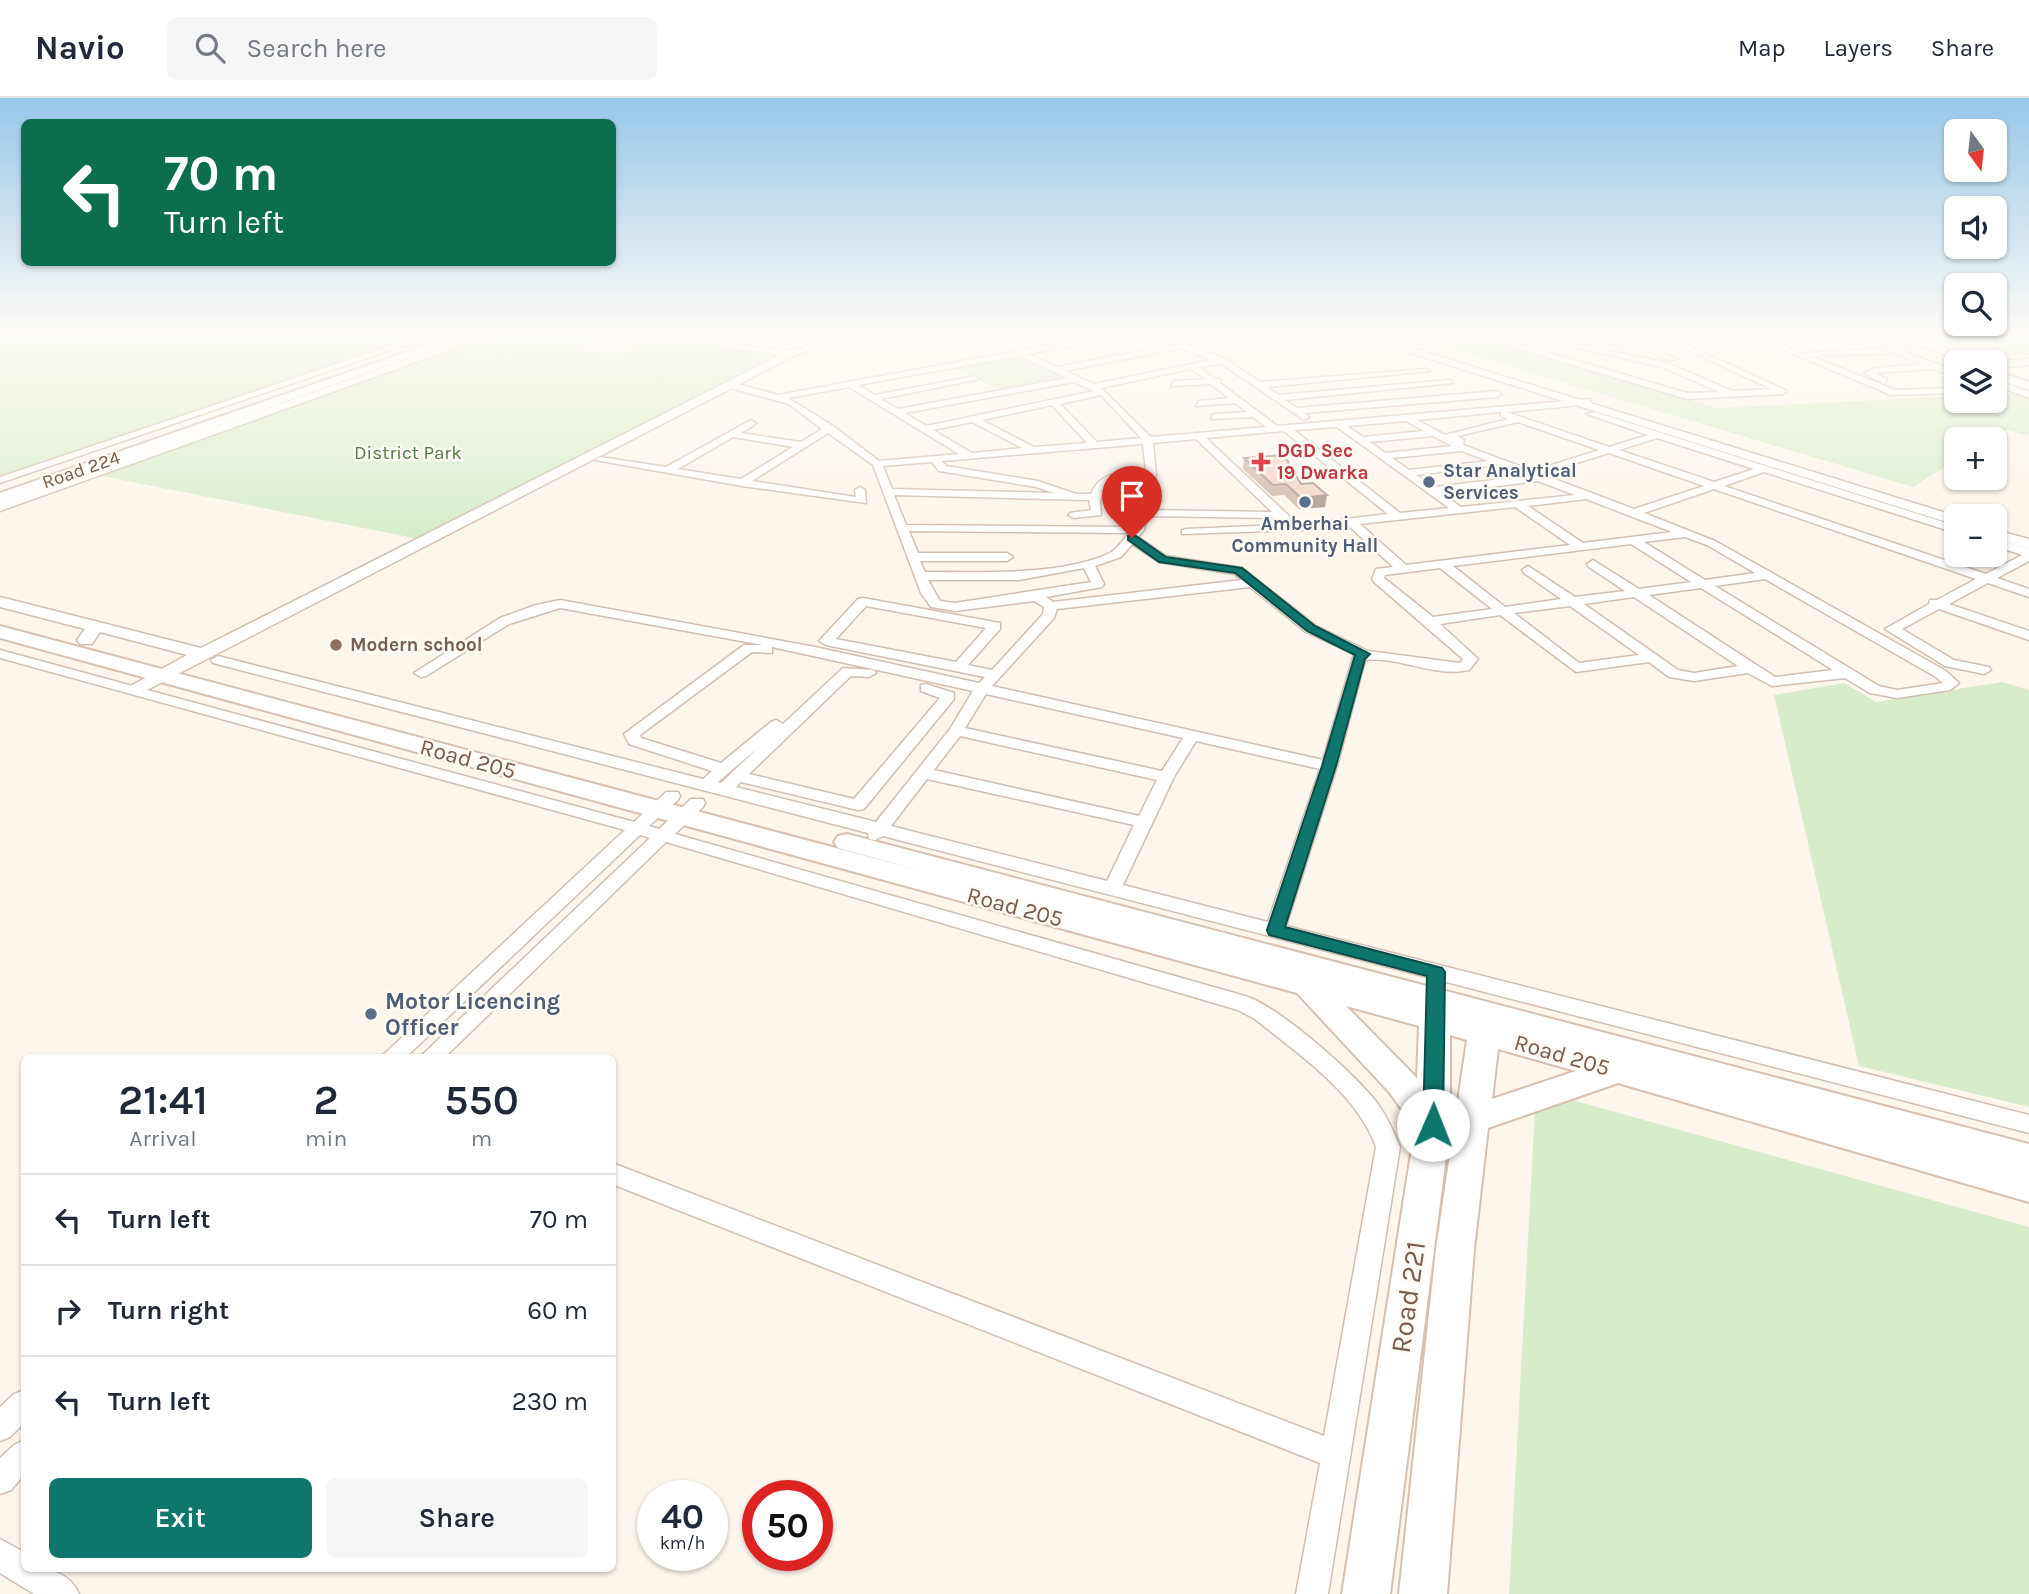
<!DOCTYPE html>
<meta charset="utf-8">
<style>
body{margin:0;font-family:Karla,sans-serif;background:#f6f6f7;color:#1f2937;height:100vh;display:flex;flex-direction:column;font-size:26px;white-space:nowrap}
*{box-sizing:border-box;margin:0}
p{font-size:23px;color:#747a83}
.icon{flex:none;width:38px;height:38px;fill:none;stroke:currentColor;stroke-width:2;stroke-linecap:round;stroke-linejoin:round}
.map{position:relative;flex:1;overflow:hidden}
.details{position:absolute;left:21px;top:956px;width:595px;height:518px;display:flex;flex-direction:column;background:#fff;border-radius:10px;box-shadow:0 2px 5px #0004}
.details>*{flex:none}
.guide{position:absolute;left:21px;top:21px;width:595px;height:147px;border-radius:10px;box-shadow:0 2px 5px #0004;background:#0b6e4f;color:#fff;overflow:hidden}
.needle{width:46px;rotate:165deg}
.controls{position:absolute;left:1944px;top:21px;display:grid;gap:14px}
.controls a{display:grid;place-items:center;width:63px;height:63px;border-radius:10px;background:#fff;box-shadow:0 2px 5px #0004;font-size:35px}
.speed{position:absolute;left:637px;top:1382px;display:flex;gap:14px;font-size:35px;font-weight:700;text-align:center}
.speed>*{display:grid;place-content:center;width:91px;height:91px;border-radius:50%;background:#fff;box-shadow:0 2px 5px #0004;line-height:1}
.speed small{font-size:18px;font-weight:400}
.speed .limit{border:10px solid #d22;background:#fff;color:#111}
.pin{position:absolute;display:grid;place-items:center;width:60px;height:60px;color:#fff;margin:-72px -30px;border-radius:50% 50% 50% 0;rotate:-45deg;box-shadow:0 0 7px #0007}
.pin .icon{rotate:45deg}
.me{position:absolute;width:77px;margin:-38px;rotate:1deg;stroke-linejoin:round;filter:drop-shadow(0 0 5px #0008)}
.turn{display:flex;align-items:center;gap:24px;height:147px;padding:0 28px;font-size:32px}
.turn .icon{width:91px;height:91px;stroke-width:2.5}
.turn b{display:block;font-size:49px;line-height:60px}
.eta{display:flex;justify-content:space-evenly;align-items:center;height:119px;text-align:center}
.eta b{font-size:42px;font-weight:600;line-height:49px}
.button{display:flex;gap:14px;margin-top:auto;padding:14px 28px}
.button a{flex:1;height:80px;border-radius:10px;background:#0f766e;color:#fff;font-size:28px;font-weight:600;line-height:80px;text-align:center}
.button a+a{background:#f6f6f7;color:#1f2937}
ul{padding:0;list-style:none}
li{display:flex;align-items:center;gap:21px;height:91px;padding:0 28px;border-top:2px solid #e0e1e3}
li div{flex:1}
li b{display:block;font-size:26px}
li em{font-style:normal}
header{display:flex;align-items:center;gap:42px;box-sizing:border-box;height:98px;padding:0 35px;background:#fff;border-bottom:2px solid #e0e1e3}
header strong{font-size:33px}
nav{display:flex;gap:38px;margin-inline-start:auto;font-size:24px}
.search{width:490px;height:63px;background:#f6f6f7;display:flex;align-items:center;gap:18px;box-sizing:border-box;padding:0 24px;border-radius:10px;color:#747a83;font-size:26px}
.map>svg:first-child{display:block}
</style>
<header>
<strong>Navio</strong>
<div class="search"><svg class="icon" aria-label="search" viewBox="0 0 24 24"><circle cx="10" cy="10" r="6"/><path d="M15 15l6 6"/></svg>Search here</div>
<nav><a>Map</a><a>Layers</a><a>Share</a></nav>
</header>
<div class="map">
<svg width="2029" height="1496" viewBox="0 0 2029 1496">
<rect width="100%" height="100%" fill="#fdf6ec"/>
<path fill="#d8ecc9" d="M 0,233 L 436,233 L 0,380 Z
M 501,233 L 619,235 L 576,253 L 619,255 L 652,241 L 788,256 L 726,287 L 579,267 L 721,287 L 419,441 L 97,377 L 450,251 L 497,258 L 453,251 Z
M 1908,233 L 2029,233 L 2029,257 L 1984,261 Z
M 1470,239 L 1717,310 L 1956,298 L 1956,303 L 1995,303 L 1995,296 L 2015,295 L 2029,300 L 2029,338 L 2007,332 L 1991,341 L 1956,341 L 1956,362 L 1913,389 L 1435,246 Z
M 1020,256 L 1074,280 L 1004,293 L 952,269 Z
M 2002,584 L 2029,592 L 2029,1009 L 1859,968 L 1774,597 L 1844,585 L 1876,604 Z
M 1536,992 L 2029,1129 L 2029,1496 L 1509,1496 Z"/>
<g fill="none" stroke-linecap="round" stroke-linejoin="round">
<defs>
<path id="minor" d="M 434,233 L 446,233 L 0,385 L 0,379 Z
M 1126,233 L 1150,233 L 1224,260 L 1260,284 L 1426,271 L 1430,273 L 1267,289 L 1279,297 L 1449,282 L 1453,285 L 1285,302 L 1297,310 L 1497,293 L 1501,296 L 1497,299 L 1304,315 L 1309,319 L 1304,322 L 1222,266 L 1199,269 L 1214,281 L 1220,281 L 1220,285 L 1277,328 L 1589,301 L 1592,306 L 1507,314 L 1609,349 L 1648,337 L 1587,316 L 1595,314 L 1956,428 L 1956,435 L 1764,374 L 1724,388 L 1986,476 L 2022,457 L 1995,448 L 1995,441 L 2029,451 L 2029,463 L 1997,480 L 2029,491 L 2029,499 L 1988,485 L 1949,506 L 2029,533 L 2029,542 L 1939,511 L 1902,531 L 1954,562 L 1989,569 L 1991,572 L 1984,576 L 1945,568 L 1885,531 L 1929,506 L 1930,502 L 1937,502 L 1976,481 L 1714,391 L 1644,415 L 1715,443 L 1946,573 L 1959,585 L 1950,592 L 1897,600 L 1870,595 L 1845,580 L 1772,588 L 1748,575 L 1694,583 L 1669,579 L 1649,564 L 1576,574 L 1500,517 L 1440,526 L 1478,561 L 1469,572 C 1434,580 1400,558 1365,562 L 1337,668 L 1286,828 L 2029,1017 L 2029,1035 L 883,738 L 875,742 L 869,741 L 868,735 L 213,565 L 211,562 L 218,558 L 703,681 L 712,673 L 629,646 L 624,636 L 744,547 L 763,547 L 560,510 L 509,526 L 426,578 L 421,579 L 414,575 L 500,520 L 536,507 L 560,502 L 815,549 L 979,585 L 985,579 L 826,547 L 819,543 L 858,501 L 863,500 L 1000,525 L 1000,531 L 968,567 L 992,572 L 1043,516 L 1044,509 L 1034,503 L 955,513 L 931,509 L 921,495 L 873,367 L 828,335 L 752,383 L 856,399 L 855,392 L 860,389 L 865,392 L 866,405 L 742,388 L 595,362 L 600,359 L 666,369 L 751,322 L 756,325 L 754,327 L 741,335 L 801,344 L 822,331 L 789,306 L 727,289 L 730,284 L 778,297 ZM 1141,235 L 1173,247 L 1057,269 L 1028,256 ZM 1181,250 L 1211,262 L 1094,286 L 1065,273 ZM 1019,258 L 1067,280 L 898,311 L 881,301 L 979,281 L 975,278 L 875,297 L 858,287 ZM 1191,271 L 1205,281 L 1174,283 L 1171,288 L 1211,286 L 1229,300 L 1199,303 L 1196,308 L 1235,305 L 1247,314 L 1215,316 L 1212,317 L 1212,321 L 1253,319 L 1266,329 L 1151,339 L 1101,290 ZM 1074,284 L 1094,293 L 926,328 L 905,315 ZM 849,289 L 959,356 L 879,363 L 833,328 L 788,300 ZM 1101,297 L 1141,340 L 1097,344 L 1060,306 ZM 1052,307 L 1087,345 L 1034,349 L 982,322 ZM 1501,314 L 1501,318 L 1508,321 L 1445,337 L 1417,322 ZM 1406,323 L 1424,333 L 1363,339 L 1347,328 ZM 972,324 L 1022,350 L 972,355 L 933,332 ZM 1518,324 L 1599,352 L 1533,373 L 1466,348 L 1463,346 L 1464,342 L 1458,338 ZM 1337,329 L 1449,410 L 1400,415 L 1294,332 ZM 1284,333 L 1388,416 L 1302,426 L 1186,431 L 1182,432 L 1182,436 L 1302,432 L 1348,427 L 1393,469 L 1376,471 L 1372,481 L 1374,484 L 1463,561 L 1460,565 L 1368,553 L 1316,528 L 1242,470 L 1166,458 L 1138,439 L 1144,432 L 1147,418 L 1279,420 L 1290,423 L 1292,421 L 1286,415 L 1206,340 ZM 1433,338 L 1452,348 L 1385,355 L 1370,344 ZM 733,339 L 793,349 L 741,381 L 678,371 ZM 1657,340 L 1754,371 L 1714,384 L 1619,352 ZM 1196,341 L 1272,414 L 1148,412 L 1156,376 L 1153,345 ZM 1143,346 L 1146,373 C 1125,372 1099,374 1091,396 L 1076,396 L 1038,383 L 946,368 L 942,363 ZM 1462,353 L 1488,363 L 1409,372 L 1392,360 ZM 1609,355 L 1704,388 L 1634,411 L 1541,376 ZM 932,364 L 939,373 L 1036,389 L 1054,395 L 892,391 L 883,368 ZM 1499,367 L 1527,378 L 1434,389 L 1416,377 ZM 1129,379 L 1145,379 L 1133,429 L 906,427 L 894,397 L 1089,402 L 1091,412 L 1070,415 L 1068,417 L 1074,420 L 1101,417 L 1100,402 L 1105,388 ZM 1538,383 L 1575,397 L 1461,409 L 1441,395 ZM 1586,401 L 1672,434 L 1583,445 L 1528,408 ZM 1515,409 L 1570,447 L 1406,467 L 1360,426 ZM 909,433 L 1129,435 C 1123,442 1117,451 1110,455 C 1061,478 979,474 925,474 L 920,463 L 1007,463 L 1013,459 L 1007,455 L 918,455 ZM 1685,439 L 1707,447 L 1755,475 L 1705,482 L 1644,444 ZM 1132,446 L 1159,464 L 1234,476 L 1242,482 L 1053,504 L 1046,499 L 1102,489 L 1104,486 L 1095,468 L 1121,459 ZM 1631,446 L 1691,484 L 1639,491 L 1593,462 L 1587,466 L 1589,469 L 1625,493 L 1575,499 L 1528,468 L 1522,472 L 1524,475 L 1561,501 L 1505,509 L 1453,468 ZM 1084,470 L 1091,484 L 955,505 L 940,503 L 928,482 L 1019,482 ZM 1440,470 L 1492,511 L 1433,519 L 1384,480 L 1385,477 ZM 1765,481 L 1936,579 L 1943,585 L 1897,592 L 1879,588 L 1715,488 ZM 1250,489 L 1306,534 L 1354,556 L 1323,662 L 992,588 L 1054,520 L 1057,511 ZM 1701,490 L 1833,572 L 1775,579 L 1649,497 ZM 1634,499 L 1738,568 L 1694,575 L 1678,572 L 1584,506 ZM 866,508 L 986,530 L 956,564 L 836,541 ZM 1570,508 L 1639,557 L 1579,565 L 1514,515 ZM 772,549 L 973,593 L 950,631 L 876,724 L 736,689 L 741,684 L 858,712 L 864,711 L 954,601 L 954,595 L 926,586 L 921,587 L 921,593 L 940,600 L 854,701 L 749,676 L 851,578 L 869,579 L 876,575 L 874,572 L 843,570 L 783,626 L 776,622 L 771,624 L 721,665 L 641,640 L 640,637 L 752,554 L 772,555 ZM 986,596 L 1183,640 L 1162,673 L 965,630 ZM 960,638 L 1157,682 L 1139,718 L 934,672 ZM 1196,643 L 1320,671 L 1268,824 L 1123,787 L 1174,679 ZM 760,648 L 721,685 L 718,684 ZM 927,681 L 1134,727 L 1107,783 L 891,728 Z
M 1527,233 L 1489,237 L 1687,295 L 1719,294 L 1662,269 L 1531,239 L 1535,237 L 1667,265 L 1732,293 L 1771,291 L 1647,233 L 1657,233 L 1787,293 L 1783,296 L 1687,301 L 1475,238 L 1393,250 L 1389,248 L 1457,235 Z
M 1739,233 L 1750,233 L 1803,255 L 1896,250 L 1854,233 L 1865,233 L 1900,246 L 1899,250 L 1907,250 L 1905,254 L 1956,273 L 1956,278 L 1931,271 L 1875,275 L 1887,281 L 1884,286 L 1864,275 L 1875,270 L 1923,266 L 1893,255 L 1811,258 L 1895,292 L 1956,290 L 1956,295 L 1891,297 Z
M 1588,235 L 1608,243 L 1647,245 L 1677,261 C 1666,266 1653,252 1641,249 C 1618,244 1610,249 1585,239 Z
M 1995,281 L 2029,294 L 2029,300 L 1995,287 Z
M 0,552 L 634,724 L 666,694 L 678,694 L 680,698 L 678,702 L 649,728 L 659,731 L 691,701 L 703,701 L 705,705 L 703,709 L 675,736 L 1245,898 C 1280,909 1355,976 1378,1006 C 1387,1019 1394,1034 1400,1049 L 1328,1496 L 1296,1496 L 1320,1365 L 612,1086 L 612,1065 L 1324,1338 L 1376,1049 C 1356,994 1299,957 1255,921 L 1238,912 L 666,744 L 445,959 L 420,959 L 650,740 L 640,737 L 406,959 L 381,959 L 625,732 L 0,560 Z
M 24,1292 L 24,1325 L 10,1339 L 0,1343 L 0,1309 L 14,1296 Z
M 24,1342 L 24,1377 L 11,1392 L 0,1396 L 0,1360 L 14,1347 Z
M 0,1441 L 24,1454 L 24,1470 C 47,1470 69,1473 79,1496 L 34,1496 L 0,1475 Z"/>
<path id="tertiary" d="M 488,233 L 503,233 L 0,413 L 0,404 Z
M 613,233 C 672,233 728,248 786,252 C 808,253 829,233 853,233 L 792,259 L 141,595 L 127,595 L 125,591 L 187,557 L 100,534 L 92,546 L 80,546 L 77,542 L 85,531 L 0,509 L 0,499 L 201,550 L 780,257 Z
M 1341,233 L 1357,233 L 1956,418 L 1956,427 Z
M 2029,261 L 2029,267 L 1995,270 L 1993,264 Z
M 1995,432 L 2029,441 L 2029,451 L 1995,441 Z"/>
<path id="secondary" d="M 467,233 L 484,233 L 0,405 L 0,395 Z
M 1884,233 L 1901,233 L 1981,264 L 1964,264 Z
M 1995,273 L 2029,284 L 2029,292 L 1995,281 Z
M 0,528 L 930,775 L 838,750 L 834,744 L 838,738 L 847,736 L 2029,1046 L 2029,1104 L 1618,985 L 1488,1030 L 1474,1151 L 1447,1496 L 1399,1496 L 1436,1151 L 1467,942 L 1450,937 L 1450,1027 L 1390,1496 L 1342,1496 L 1415,1030 L 1390,995 L 1297,895 L 0,540 ZM 1346,908 L 1419,928 L 1417,981 L 1414,977 ZM 1498,951 L 1576,973 L 1492,1001 Z"/>
</defs>
<use href="#minor" stroke="#d1beb0" stroke-width="3"/>
<use href="#tertiary" stroke="#d1beb0" stroke-width="3"/>
<use href="#secondary" stroke="#d6c0b0" stroke-width="4"/>
<use href="#minor" fill="#fff" fill-rule="evenodd"/>
<use href="#tertiary" fill="#fff" fill-rule="evenodd"/>
<use href="#secondary" fill="#fff" fill-rule="evenodd"/>
</g>
<path fill="#d1b7a8" d="M 1244,360 L 1325,409 L 1299,411 L 1284,397 L 1272,398 L 1243,371 Z"/>
<path fill="#aa9588" d="M 1327,397 L 1325,409 L 1299,411 L 1301,400 Z"/>
<path fill="#f3d5c3" stroke="#aa9588" stroke-width="2" d="M 1284,357 L 1301,386 L 1313,385 L 1327,397 L 1301,400 L 1286,386 L 1273,387 L 1244,360 Z"/>
<linearGradient id="sky" x2="0" y2="1"><stop stop-color="#97c7e8"/><stop offset="0.53" stop-color="#fefbf6"/><stop offset="1" stop-color="#fefbf6" stop-opacity="0"/></linearGradient>
<rect width="2029" height="443" fill="url(#sky)"/>
<path fill="#0f766e" stroke="#0a4d48" stroke-width="2" d="M 1128,438 L 1136,438 L 1166,459 L 1242,470 L 1315,528 L 1370,556 L 1365,561 L 1336,668 L 1285,829 L 1442,870 L 1445,874 L 1443,1027 L 1440,1033 L 1433,1035 L 1426,1033 L 1423,1027 L 1427,878 L 1269,837 L 1267,832 L 1322,668 L 1355,557 L 1307,533 L 1235,475 L 1159,464 L 1128,442 Z"/>
<path fill="#e0444e" stroke="#fffaf3" stroke-width="2.5" d="M1257.5 353.5h7v7h7v7h-7v7h-7v-7h-7v-7h7z"/>
<g fill="#5c6f8a" stroke="#fffaf3" stroke-width="2.5">
<circle cx="1429" cy="384" r="7"/>
<circle cx="1305" cy="404" r="7"/>
<circle cx="371" cy="916" r="7"/>
</g>
<circle fill="#8d6e63" stroke="#fffaf3" stroke-width="2.5" cx="336" cy="547" r="7"/>
<g text-anchor="middle" dominant-baseline="central" stroke-width="5" stroke-linejoin="round" paint-order="stroke">
<g font-size="19" font-weight="bold" fill="#be3a42" stroke="#fffaf3" text-anchor="start">
<text x="1277" y="353">DGD Sec<tspan x="1277" dy="22">19 Dwarka</tspan></text>
</g>
<g font-size="19" fill="#537a41" stroke="#fffaf3">
<text x="408" y="355">District Park</text>
</g>
<g font-size="19" fill="#7a5c4d" stroke="#fffaf3">
<text transform="translate(81 372) rotate(-19)">Road 224</text>
</g>
<g font-size="19" font-weight="bold" fill="#4e5e75" stroke="#fffaf3" text-anchor="start">
<text x="1443" y="373">Star Analytical<tspan x="1443" dy="22">Services</tspan></text>
<text x="1305" y="426" text-anchor="middle">Amberhai<tspan x="1305" dy="22">Community Hall</tspan></text>
</g>
<g font-size="19" font-weight="bold" fill="#785e54" stroke="#fffaf3" text-anchor="start">
<text x="350" y="547">Modern school</text>
</g>
<g font-size="23" fill="#7a5c4d" stroke="#fffaf3">
<text transform="translate(468 661) rotate(15)">Road 205</text>
<text transform="translate(1015 809) rotate(15)">Road 205</text>
<text transform="translate(1562 957) rotate(16)">Road 205</text>
</g>
<g font-size="23" font-weight="bold" fill="#4e5e75" stroke="#fffaf3" text-anchor="start">
<text x="385" y="903">Motor Licencing<tspan x="385" dy="26">Officer</tspan></text>
</g>
<g font-size="28" fill="#7a5c4d" stroke="#fffaf3">
<text transform="translate(1408 1199) rotate(-82)">Road 221</text>
</g>
</g>
</svg>
<div class="controls">
<a><svg class="needle" viewBox="-14 -14 28 28"><path d="M0-13l5 13h-10z" fill="#e53935"/><path d="M0 13l5-13h-10z" fill="#747a83"/></svg></a>
<a><svg class="icon" aria-label="sound" viewBox="0 0 24 24"><path d="M4 9h4l5-4v14l-5-4H4zM17 9q2 3 0 6"/></svg></a>
<a><svg class="icon" aria-label="search" viewBox="0 0 24 24"><circle cx="10" cy="10" r="6"/><path d="M15 15l6 6"/></svg></a>
<a><svg class="icon" aria-label="layers" viewBox="0 0 24 24"><path d="M12 4l9 5-9 5-9-5zM3 14l9 5 9-5"/></svg></a>
<a>+</a>
<a>−</a>
</div>
<div class="speed"><div>40<small>km/h</small></div><div class="limit">50</div></div>
<div class="pin" style="left:1132px;top:440px;background:#d93025"><svg class="icon" aria-label="arrive" viewBox="0 0 24 24"><path d="M6 21V4h12l-3 4 3 4H6"/></svg></div>
<svg class="me" style="left:1433px;top:1027px" viewBox="-20 -20 40 40"><circle r="19" fill="#fff"/><path d="M0-13L10 11 0 6-10 11z" fill="#0f766e"/></svg>
<div class="guide">
<div class="turn"><svg class="icon" aria-label="left" viewBox="0 0 24 24"><path d="M17 20v-9H6M10 6l-5 5 5 5"/></svg><div><b>70 m</b>Turn left</div></div>
</div>
<section class="details">
<div class="eta">
<div><b>21:41</b><p>Arrival</p></div>
<div><b>2</b><p>min</p></div>
<div><b>550</b><p>m</p></div>
</div>
<ul>
<li><svg class="icon" aria-label="left" viewBox="0 0 24 24"><path d="M17 20v-9H6M10 6l-5 5 5 5"/></svg><div><b>Turn left</b></div><em>70 m</em></li>
<li><svg class="icon" aria-label="right" viewBox="0 0 24 24"><path d="M7 20v-9h11M14 6l5 5-5 5"/></svg><div><b>Turn right</b></div><em>60 m</em></li>
<li><svg class="icon" aria-label="left" viewBox="0 0 24 24"><path d="M17 20v-9H6M10 6l-5 5 5 5"/></svg><div><b>Turn left</b></div><em>230 m</em></li>
</ul>
<div class="button"><a>Exit</a><a>Share</a></div>
</section>
</div>
